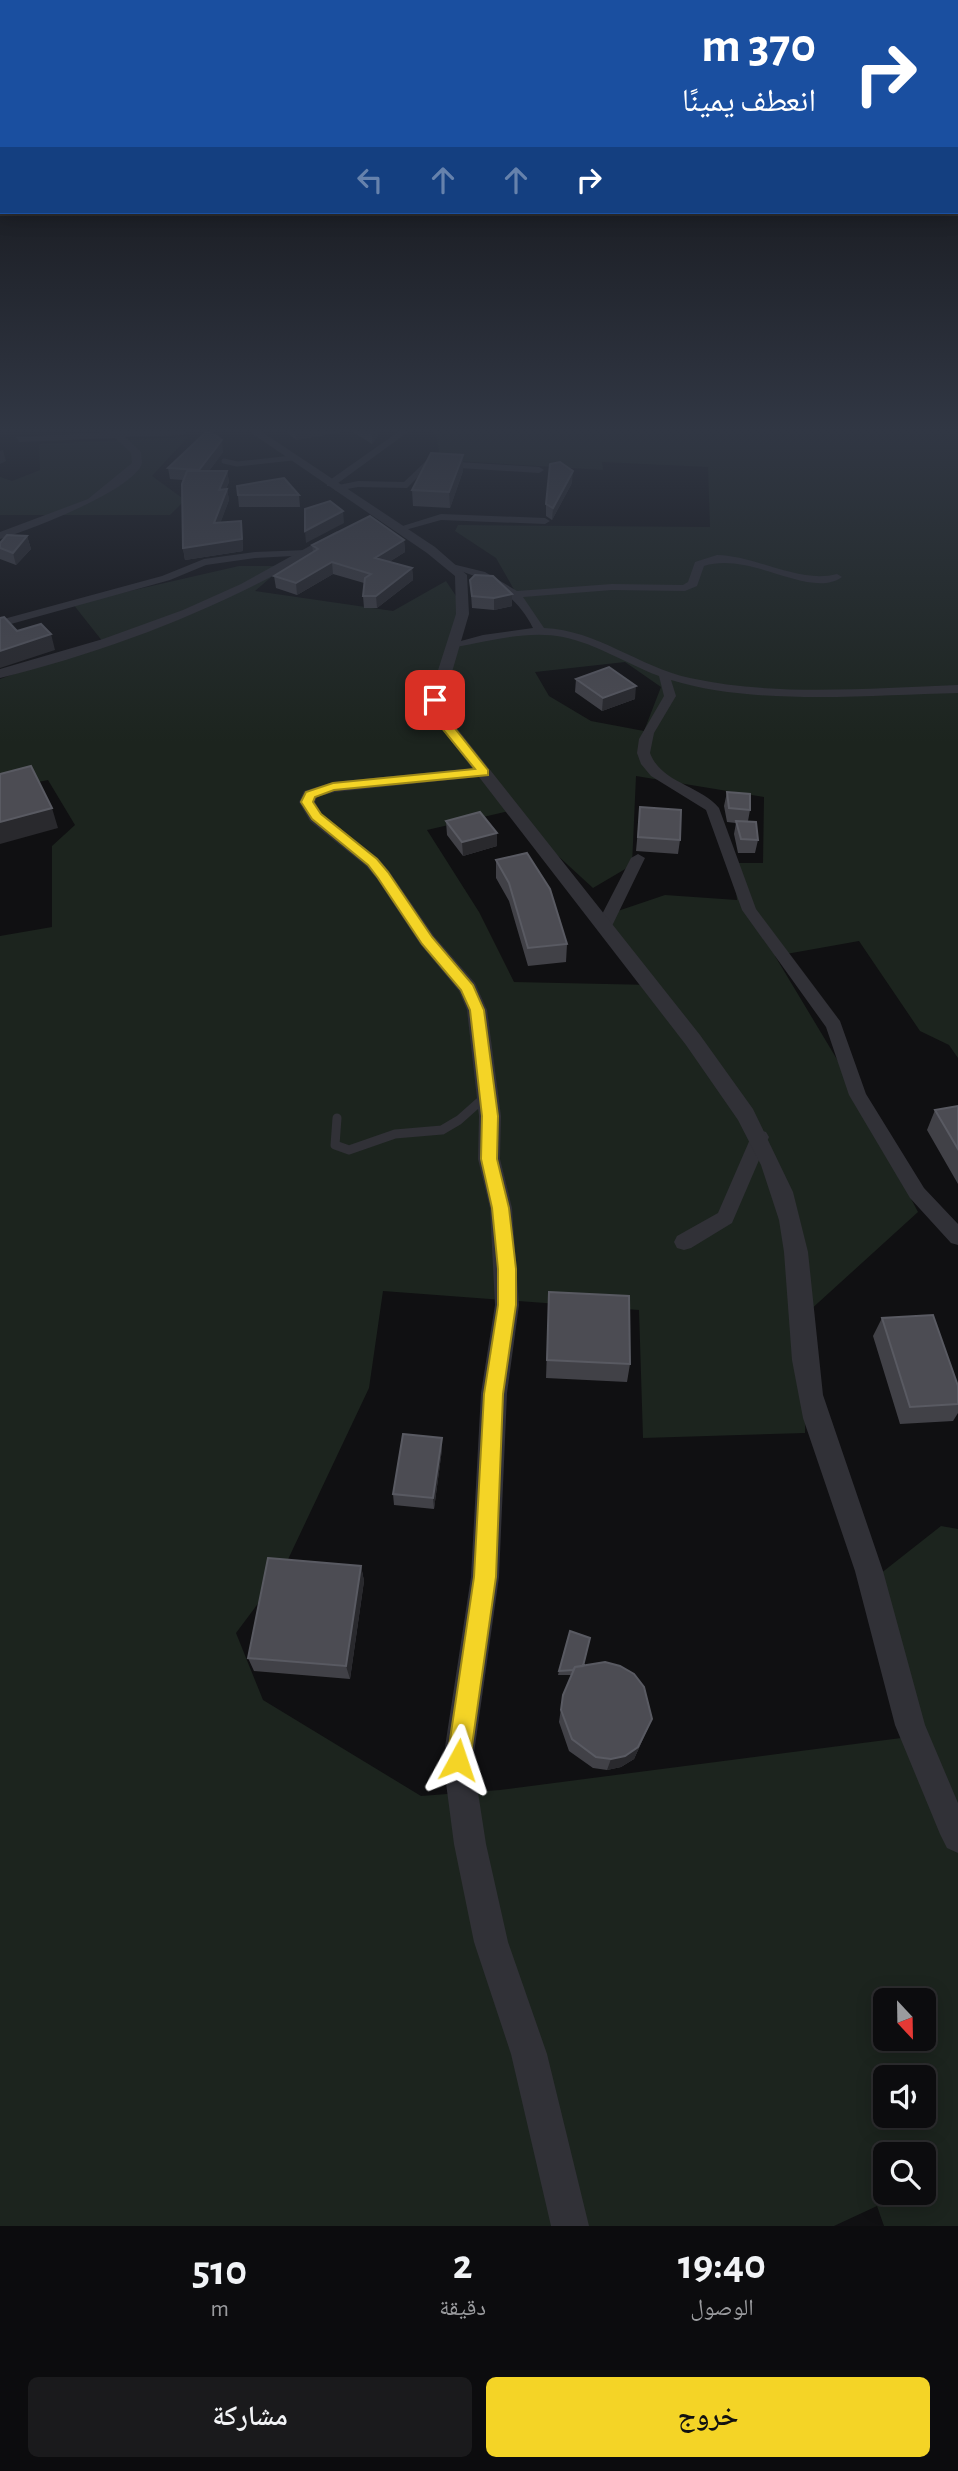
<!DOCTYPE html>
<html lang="ar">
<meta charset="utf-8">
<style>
body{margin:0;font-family:"Alegreya Sans","Noto Naskh Arabic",sans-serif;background:#1a1a1c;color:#f1f3f6;direction:rtl;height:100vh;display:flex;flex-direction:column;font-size:26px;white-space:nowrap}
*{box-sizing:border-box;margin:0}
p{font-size:23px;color:#9a9b9e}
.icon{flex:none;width:38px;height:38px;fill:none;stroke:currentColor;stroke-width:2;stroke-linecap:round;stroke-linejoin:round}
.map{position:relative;height:2226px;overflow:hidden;direction:ltr}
.side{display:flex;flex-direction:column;background:#0c0c0e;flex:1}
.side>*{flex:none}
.banner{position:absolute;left:0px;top:0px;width:959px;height:214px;box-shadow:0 4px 18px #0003,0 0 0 2px #2c2c2e;direction:rtl;background:#1a4fa0;color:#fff;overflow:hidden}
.needle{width:46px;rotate:158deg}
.controls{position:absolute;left:873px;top:1988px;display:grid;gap:14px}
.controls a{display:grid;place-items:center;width:63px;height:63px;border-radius:10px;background:#0c0c0e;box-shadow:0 4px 18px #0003,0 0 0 2px #2c2c2e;font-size:35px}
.pin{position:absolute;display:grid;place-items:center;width:60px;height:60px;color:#fff;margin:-30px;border-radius:14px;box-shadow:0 4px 10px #0006}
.me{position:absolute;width:77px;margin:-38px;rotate:5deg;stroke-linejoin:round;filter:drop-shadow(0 0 5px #0008)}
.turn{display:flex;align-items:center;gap:24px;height:147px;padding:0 28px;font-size:32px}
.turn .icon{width:91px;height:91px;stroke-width:2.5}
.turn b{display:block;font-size:49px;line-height:60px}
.lanes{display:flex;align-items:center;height:66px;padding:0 28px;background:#0003;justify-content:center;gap:35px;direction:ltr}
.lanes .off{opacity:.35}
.eta{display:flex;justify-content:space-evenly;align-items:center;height:119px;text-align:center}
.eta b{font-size:42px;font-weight:600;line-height:49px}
.button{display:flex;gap:14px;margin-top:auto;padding:14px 28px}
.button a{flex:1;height:80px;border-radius:10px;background:#f4d426;color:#111;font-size:28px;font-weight:600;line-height:80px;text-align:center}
.button a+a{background:#1a1a1c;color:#f1f3f6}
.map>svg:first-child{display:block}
</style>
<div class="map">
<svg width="958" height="2226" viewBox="0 0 958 2226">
<rect width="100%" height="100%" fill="#101012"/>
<path fill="#1c241e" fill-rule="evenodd" d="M 431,432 L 958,432 L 958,1058 L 949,1045 L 920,1031 L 859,941 L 775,956 L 838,1061 L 918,1212 L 808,1312 L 805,1433 L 643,1438 L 639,1310 L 383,1291 L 369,1388 L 283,1570 L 236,1633 L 263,1700 L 421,1796 L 500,1790 L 909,1737 L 880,1574 L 941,1526 L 958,1529 L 958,2226 L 884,2226 L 877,2206 L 834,2226 L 0,2226 L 0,936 L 52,927 L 52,846 L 75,825 L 48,780 L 0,790 L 0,679 L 103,642 L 73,604 L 239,566 L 284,566 L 255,591 L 393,611 L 446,581 L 464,608 L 461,641 L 537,630 L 496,558 L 455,531 L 458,525 L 710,527 L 708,467 L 602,462 L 603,470 L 440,460 L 437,438 ZM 625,662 L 661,687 L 644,731 L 591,721 L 549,696 L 535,672 ZM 636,776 L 764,797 L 763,863 L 733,863 L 737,900 L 665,895 L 603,916 L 652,985 L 514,982 L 479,912 L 427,830 L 509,811 L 593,888 L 632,865 ZM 886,2000 L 924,2000 L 924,2039 L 886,2039 ZM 886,2077 L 924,2077 L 924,2116 L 886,2116 ZM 886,2154 L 924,2154 L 924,2193 L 886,2193 Z
M 188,437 L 152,476 L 185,500 L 170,515 L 0,515 L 0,477 L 12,481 L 40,470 L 39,444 Z"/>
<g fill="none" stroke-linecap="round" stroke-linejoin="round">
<path stroke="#313137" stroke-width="5" d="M 224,461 L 237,464 L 292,458"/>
<path stroke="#313137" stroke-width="9" d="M 337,1118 L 335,1145 L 349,1150 L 395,1134 L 442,1130 L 459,1120 L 486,1096"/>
<path fill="#313137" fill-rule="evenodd" d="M 114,432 L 187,432 L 183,435 L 125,437 L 141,452 C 141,456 142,459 142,463 C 135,490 27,531 0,539 L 0,532 L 88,499 L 132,463 L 131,453 L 115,438 L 19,442 L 16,437 Z
M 398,432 L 408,432 L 334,486 L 358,481 L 404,482 L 427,460 L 539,467 L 544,470 L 539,473 L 429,466 L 407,488 L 358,487 L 336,491 L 332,486 L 327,486 L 327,482 Z
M 441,514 L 545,518 L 550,521 L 545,524 L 441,520 L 398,532 L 393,529 Z
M 307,550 L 311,551 L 311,555 L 255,558 L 206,565 L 170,580 L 0,627 L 0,620 L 162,576 L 204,559 L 255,552 Z
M 717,555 C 758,556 799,584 837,574 L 842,577 C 810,600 751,551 704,566 L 697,586 L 685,591 L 612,590 L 523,597 L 544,628 C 597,630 639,667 690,678 C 777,697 870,688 958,685 L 958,693 C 870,695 755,706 671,680 L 676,696 L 654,733 L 650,753 C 661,783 700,785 719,808 L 756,909 L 840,1021 L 866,1094 L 924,1188 L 958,1224 L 958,1245 L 951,1243 L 910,1198 L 849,1095 L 826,1027 L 742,910 L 706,810 L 651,776 L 641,764 L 637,753 L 639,739 L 664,696 L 659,676 C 627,664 597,644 563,637 C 528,630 491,641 456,647 L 450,644 L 483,635 L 533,628 C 515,592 485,578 448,567 L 448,563 L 485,572 L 517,591 L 612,584 L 683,585 L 688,582 L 695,562 Z
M 638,854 L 645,858 L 612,926 L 609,929 L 599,929 L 596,926 L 631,858 Z
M 760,1130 L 766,1132 L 769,1137 L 732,1223 L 691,1248 L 684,1250 L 677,1248 L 674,1242 L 677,1236 L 718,1213 L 751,1137 L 754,1132 Z"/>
<path fill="#313137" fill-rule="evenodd" d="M 250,432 L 262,432 L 435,547 L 467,575 L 469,614 L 447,689 L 446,705 L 449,718 L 700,1035 L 753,1109 L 793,1192 L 808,1252 L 823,1395 L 883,1571 L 925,1725 L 958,1803 L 958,1853 L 947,1848 L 940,1834 L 895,1725 L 855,1571 L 803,1418 L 792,1360 L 784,1252 L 779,1220 L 761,1165 L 738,1120 L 686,1045 L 479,777 L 335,792 L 317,797 L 315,802 L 322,814 L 378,858 L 389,871 L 434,936 L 475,983 L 487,1010 L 501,1116 L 500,1159 L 512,1208 L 519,1305 L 507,1393 L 499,1577 L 473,1760 L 486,1844 L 508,1942 L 547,2054 L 589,2226 L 551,2226 L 511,2054 L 474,1942 L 454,1844 L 443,1760 L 471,1577 L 481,1393 L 495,1305 L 490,1208 L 478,1159 L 479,1116 L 467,1010 L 459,991 L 420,944 L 377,879 L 366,866 L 310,821 L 299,802 L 304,791 L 333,782 L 472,768 L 434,719 L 431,705 L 432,689 L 456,614 L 455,576 L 427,553 Z
M 337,531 L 343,535 L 341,538 C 234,602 122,648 0,678 L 0,669 L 103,639 L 183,610 L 241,584 Z"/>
</g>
<path fill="#414147" d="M 287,432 L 341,432 L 296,440 Z
M 353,432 L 378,432 L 378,436 L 372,444 Z
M 223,452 L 209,471 L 227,471 L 229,482 L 226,489 L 227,489 L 229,500 L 220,523 L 242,533 L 243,551 L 185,560 L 183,548 L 183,480 L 170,479 L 168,468 Z
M 463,471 L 450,508 L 413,506 L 412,490 Z
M 572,483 L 552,520 L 546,516 L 546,504 Z
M 237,486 L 299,495 L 300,507 L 239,507 Z
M 27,536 L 31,549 L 16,565 L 0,559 L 0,543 Z
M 404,540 L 405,552 L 389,562 L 412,568 L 413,580 L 377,608 L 364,608 L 363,596 L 364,583 L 333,574 L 297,595 L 276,588 L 274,576 L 313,552 L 312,545 Z
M 470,580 L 512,606 L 494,610 L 472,608 Z
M 576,679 L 635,699 L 602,711 L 575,692 Z
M 727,792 L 750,810 L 748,821 L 758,840 L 755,853 L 738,853 L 734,834 L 736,823 L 727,822 L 724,806 Z
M 640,807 L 680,840 L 678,854 L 636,851 Z
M 446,821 L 497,846 L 463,856 L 447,835 Z
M 496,860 L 567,944 L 566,962 L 528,966 L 509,901 L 496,878 Z
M 958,1106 L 958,1184 L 927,1130 L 935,1110 Z
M 549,1292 L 630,1364 L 627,1382 L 546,1378 Z
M 882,1318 L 958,1386 L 958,1413 L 953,1421 L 900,1424 L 873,1336 Z
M 442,1438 L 442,1449 L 434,1509 L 394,1505 L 393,1494 Z
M 361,1566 L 364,1581 L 350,1679 L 254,1671 L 248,1658 Z
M 583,1666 L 652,1719 L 634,1759 L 621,1767 L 607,1770 L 593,1768 L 569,1751 L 559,1722 L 563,1695 L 572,1675 L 558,1675 L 559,1671 Z"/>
<path fill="#29292d" d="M 295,432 L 341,432 L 296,440 Z
M 372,432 L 378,432 L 378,436 L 372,444 Z
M 222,440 L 223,452 L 201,482 L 199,470 Z
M 3,450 L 6,461 L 0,464 L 0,451 Z
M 463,455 L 463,471 L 450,508 L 449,492 Z
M 227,471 L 229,482 L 220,501 L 219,490 Z
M 573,471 L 572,483 L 552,520 L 553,508 Z
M 227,489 L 229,500 L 216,535 L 214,523 Z
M 343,511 L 344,523 L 306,543 L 305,531 Z
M 241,521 L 243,551 L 185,560 L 183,548 Z
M 27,536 L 31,549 L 16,565 L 13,553 Z
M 404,540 L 405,552 L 376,570 L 375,558 Z
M 332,562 L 333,574 L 297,595 L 296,583 Z
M 412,568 L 413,580 L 377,608 L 376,596 Z
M 512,594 L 512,606 L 494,610 L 494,598 Z
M 51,634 L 55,650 L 0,668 L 0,651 Z
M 636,686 L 635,699 L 602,711 L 603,698 Z
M 52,808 L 58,828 L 0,844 L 0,822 Z
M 497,833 L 497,846 L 463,856 L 462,842 Z
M 442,1438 L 442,1449 L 434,1509 L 433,1498 Z
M 361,1566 L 364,1581 L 350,1679 L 346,1666 Z
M 652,1719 L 634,1759 L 621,1767 L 607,1770 L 611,1759 Z"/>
<path fill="#4c4c53" stroke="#595a62" stroke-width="2" d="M 206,432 L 211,432 L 222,440 L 199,470 L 168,468 Z
M 431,453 L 463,455 L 449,492 L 412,490 Z
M 560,462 L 573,471 L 553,508 L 546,504 L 550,464 Z
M 187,471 L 227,471 L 219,490 L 227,489 L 214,523 L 241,521 L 242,539 L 183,548 L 182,484 Z
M 284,478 L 299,495 L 238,495 L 237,486 Z
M 330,501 L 343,511 L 305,531 L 305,509 Z
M 370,516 L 404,540 L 375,558 L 412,568 L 376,596 L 363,596 L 365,578 L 371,574 L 332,562 L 296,583 L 274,576 L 318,549 L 312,545 Z
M 7,535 L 27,536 L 13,553 L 0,548 L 0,543 Z
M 475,575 L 493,576 L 512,594 L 494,598 L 472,596 L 470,580 Z
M 4,617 L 17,631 L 41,624 L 51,634 L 0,651 L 0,618 Z
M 609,667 L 636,686 L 603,698 L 576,679 Z
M 31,766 L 52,808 L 0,822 L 0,774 Z
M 727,792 L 750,794 L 750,810 L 729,808 Z
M 640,807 L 681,810 L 680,840 L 638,837 Z
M 480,812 L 497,833 L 462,842 L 446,821 Z
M 736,821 L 756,822 L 758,840 L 741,839 Z
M 527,853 L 550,889 L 567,944 L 528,948 L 509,883 L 496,860 Z
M 958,1106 L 958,1149 L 935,1110 Z
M 549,1292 L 629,1296 L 630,1364 L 547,1360 Z
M 933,1315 L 958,1386 L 958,1404 L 910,1407 L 882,1318 Z
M 403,1434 L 442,1438 L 433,1498 L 393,1494 Z
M 268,1558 L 361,1566 L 346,1666 L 248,1658 Z
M 570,1631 L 590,1638 L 583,1666 L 575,1667 L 573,1670 L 559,1671 Z
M 605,1662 L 620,1666 L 634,1674 L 644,1687 L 652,1719 L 638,1747 L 625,1756 L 611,1759 L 596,1757 L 572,1739 L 561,1710 L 563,1695 L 575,1667 Z"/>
<linearGradient id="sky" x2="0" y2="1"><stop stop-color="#09090a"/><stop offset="0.58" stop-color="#313744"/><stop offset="1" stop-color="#313744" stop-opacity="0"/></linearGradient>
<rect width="958" height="743" fill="url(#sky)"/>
<path fill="#f4d426" stroke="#9f8a19" stroke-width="2" d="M 431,698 L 439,698 L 453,726 L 488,770 L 488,775 L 334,790 L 315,797 L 313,802 L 321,814 L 377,859 L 388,872 L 432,937 L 473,985 L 484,1010 L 498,1116 L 497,1159 L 509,1208 L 516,1269 L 516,1305 L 503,1394 L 496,1577 L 470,1760 L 467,1769 L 458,1772 L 450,1769 L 447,1760 L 474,1577 L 484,1394 L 498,1305 L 498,1269 L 492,1208 L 481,1159 L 482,1116 L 470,1010 L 461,990 L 422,944 L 378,878 L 368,865 L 312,819 L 301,802 L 306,792 L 333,783 L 475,769 L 441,727 Z"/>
</svg>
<div class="controls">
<a><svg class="needle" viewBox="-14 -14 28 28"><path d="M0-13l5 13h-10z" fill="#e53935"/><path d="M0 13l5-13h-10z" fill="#9a9b9e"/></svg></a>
<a><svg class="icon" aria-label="sound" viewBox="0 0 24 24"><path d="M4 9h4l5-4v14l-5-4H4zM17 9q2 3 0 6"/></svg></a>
<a><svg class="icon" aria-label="search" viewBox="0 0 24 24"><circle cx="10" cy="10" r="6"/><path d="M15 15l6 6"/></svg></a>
</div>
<div class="pin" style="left:435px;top:700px;background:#d93025"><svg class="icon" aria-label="arrive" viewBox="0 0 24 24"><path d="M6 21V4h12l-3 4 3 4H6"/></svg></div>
<svg class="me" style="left:458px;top:1760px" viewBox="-20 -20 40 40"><path d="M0-17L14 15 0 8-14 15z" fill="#f4d426" stroke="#fff" stroke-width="4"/></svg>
<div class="banner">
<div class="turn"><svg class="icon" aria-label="right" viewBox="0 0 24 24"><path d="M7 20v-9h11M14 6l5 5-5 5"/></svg><div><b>370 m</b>انعطف يمينًا</div></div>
<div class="lanes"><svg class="icon off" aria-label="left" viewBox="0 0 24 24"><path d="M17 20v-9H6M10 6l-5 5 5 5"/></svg><svg class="icon off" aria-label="ahead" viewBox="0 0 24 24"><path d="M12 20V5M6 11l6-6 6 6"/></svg><svg class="icon off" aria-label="ahead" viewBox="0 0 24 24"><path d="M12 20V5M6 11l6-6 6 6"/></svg><svg class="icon" aria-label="right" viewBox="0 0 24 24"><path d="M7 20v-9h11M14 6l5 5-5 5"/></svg></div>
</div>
</div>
<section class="side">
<div class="eta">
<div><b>19:40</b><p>الوصول</p></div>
<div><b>2</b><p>دقيقة</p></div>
<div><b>510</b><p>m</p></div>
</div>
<div class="button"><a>خروج</a><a>مشاركة</a></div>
</section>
